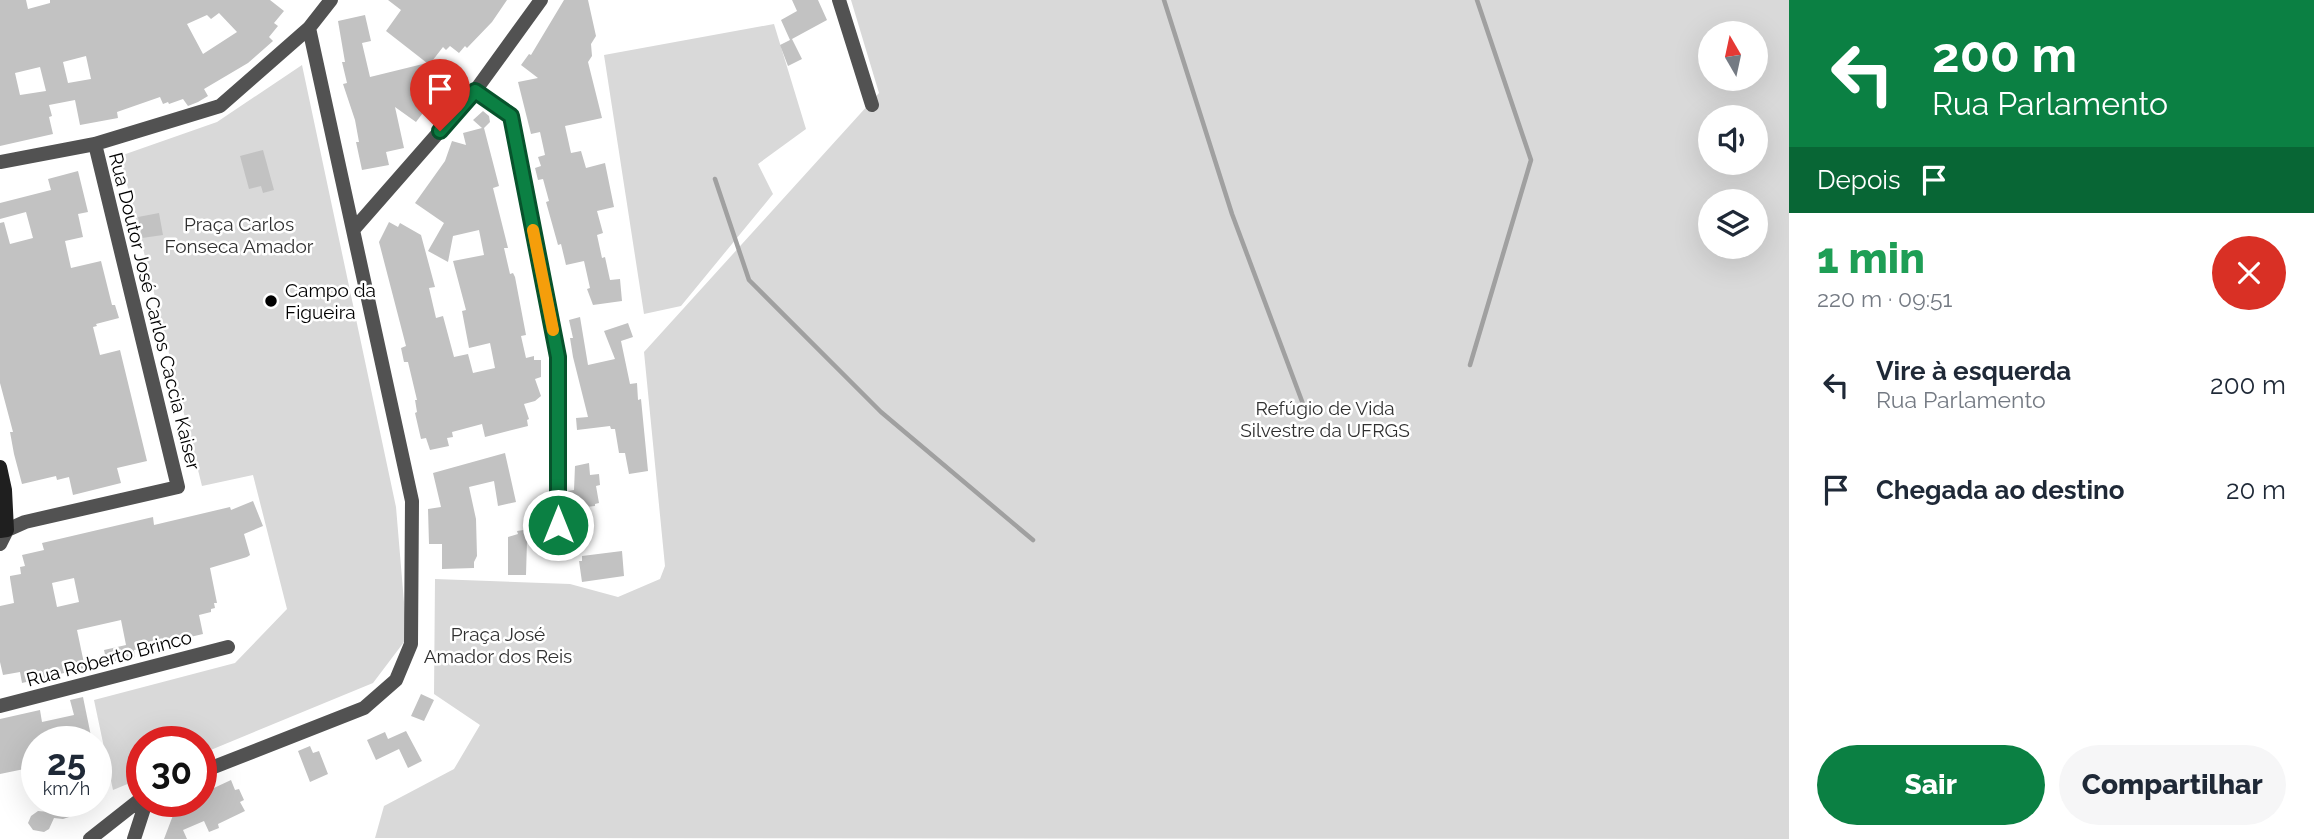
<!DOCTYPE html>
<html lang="pt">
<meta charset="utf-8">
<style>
body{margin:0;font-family:Raleway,sans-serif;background:#f6f6f7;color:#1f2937;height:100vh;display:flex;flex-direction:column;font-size:26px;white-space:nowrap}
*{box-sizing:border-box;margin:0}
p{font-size:23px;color:#747a83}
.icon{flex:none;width:38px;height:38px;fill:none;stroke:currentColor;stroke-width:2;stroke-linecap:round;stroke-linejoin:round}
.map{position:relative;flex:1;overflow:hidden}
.side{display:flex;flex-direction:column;background:#fff;width:525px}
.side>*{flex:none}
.guide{background:#0b8043;color:#fff;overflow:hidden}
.needle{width:46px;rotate:351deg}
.buttons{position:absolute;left:1698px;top:21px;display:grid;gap:14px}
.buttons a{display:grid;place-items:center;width:70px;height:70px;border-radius:50%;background:#fff;box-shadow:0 7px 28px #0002;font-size:35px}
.speed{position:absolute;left:21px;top:726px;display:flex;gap:14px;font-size:35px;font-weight:700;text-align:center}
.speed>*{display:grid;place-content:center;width:91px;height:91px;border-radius:50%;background:#fff;box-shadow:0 7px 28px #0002;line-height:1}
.speed small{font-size:18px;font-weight:400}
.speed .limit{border:10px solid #d22;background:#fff;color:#111}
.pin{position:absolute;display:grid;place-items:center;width:60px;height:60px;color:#fff;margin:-72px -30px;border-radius:50% 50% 50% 0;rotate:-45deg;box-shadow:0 0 7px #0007}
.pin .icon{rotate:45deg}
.me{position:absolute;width:77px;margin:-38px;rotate:0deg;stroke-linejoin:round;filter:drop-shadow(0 0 5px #0008)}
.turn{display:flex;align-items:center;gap:24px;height:147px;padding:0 28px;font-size:32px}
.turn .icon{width:91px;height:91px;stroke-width:2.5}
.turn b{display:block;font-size:49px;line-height:60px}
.then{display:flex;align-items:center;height:66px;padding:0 28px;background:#0003;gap:14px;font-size:26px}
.round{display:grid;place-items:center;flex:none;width:74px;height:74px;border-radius:37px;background:#f6f6f7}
.headline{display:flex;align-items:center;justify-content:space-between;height:119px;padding:0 28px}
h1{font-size:42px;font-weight:800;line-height:52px;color:#1e9e55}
.action{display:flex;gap:14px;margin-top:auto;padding:14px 28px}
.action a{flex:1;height:80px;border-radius:42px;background:#0b8043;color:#fff;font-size:28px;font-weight:800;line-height:80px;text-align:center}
.action a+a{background:#f6f6f7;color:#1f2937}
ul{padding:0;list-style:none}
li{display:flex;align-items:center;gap:21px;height:105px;padding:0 28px}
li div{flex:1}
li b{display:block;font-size:26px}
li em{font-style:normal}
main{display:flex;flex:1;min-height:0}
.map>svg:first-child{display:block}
</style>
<main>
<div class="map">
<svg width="1789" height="839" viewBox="0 0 1789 839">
<rect width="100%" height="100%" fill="#fff"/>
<path fill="#d9d9d9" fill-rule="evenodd" d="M 851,0 L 1789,0 L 1789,839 L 375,838 L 384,806 L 454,769 L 480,725 L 434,694 L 435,579 L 570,584 L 618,597 L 660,579 L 665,566 L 644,352 L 879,93 ZM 1710,33 L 1755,33 L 1755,79 L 1710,79 ZM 1710,117 L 1755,117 L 1755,163 L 1710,163 ZM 1710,201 L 1755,201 L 1755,247 L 1710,247 Z
M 774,24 L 806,129 L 758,164 L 773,194 L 681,306 L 644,314 L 604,55 Z
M 302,65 L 396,507 L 407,638 L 373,683 L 201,754 L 201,742 L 142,742 L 142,778 L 113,790 L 94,700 L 235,663 L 287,609 L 253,475 L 202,486 L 120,156 L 217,122 Z"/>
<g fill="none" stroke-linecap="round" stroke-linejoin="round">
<path stroke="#a0a0a0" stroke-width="4.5" d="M 1164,0 L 1232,214 L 1306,412
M 715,179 L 749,280 L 881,412 L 1033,540
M 1470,365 L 1531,160 L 1477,0"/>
</g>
<path fill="#c2c2c2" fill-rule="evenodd" d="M 0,0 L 26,0 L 28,9 L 50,3 L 50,0 L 270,0 L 284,11 L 274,23 L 278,26 L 269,37 L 273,41 L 248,63 L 204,89 L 208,96 L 198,102 L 188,106 L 183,99 L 169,104 L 168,102 L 163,104 L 160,97 L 117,112 L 118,118 L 80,125 L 75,100 L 49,105 L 52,116 L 49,117 L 53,134 L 0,146 ZM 219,13 L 237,32 L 203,54 L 187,24 L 207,15 L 211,19 ZM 86,56 L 91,79 L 68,83 L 63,62 ZM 40,67 L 46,91 L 20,95 L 15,73 Z
M 388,0 L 507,0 L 492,22 L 467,48 L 465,46 L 459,53 L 450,46 L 446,50 L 443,47 L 429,65 L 448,80 L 416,122 L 395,107 L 404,148 L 386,152 L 389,165 L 362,170 L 356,142 L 359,142 L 355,120 L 343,84 L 347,83 L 342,62 L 345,62 L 338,21 L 365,15 L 371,41 L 362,43 L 370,77 L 427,63 L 386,31 L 401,10 Z
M 564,0 L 588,0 L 596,36 L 591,44 L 592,56 L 588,62 L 602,118 L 565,126 L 571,153 L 581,151 L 586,168 L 605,163 L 614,207 L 597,211 L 603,233 L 597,235 L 602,258 L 605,257 L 610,280 L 620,279 L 622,301 L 593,305 L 587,289 L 590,288 L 584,261 L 566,265 L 561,244 L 558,245 L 546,202 L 549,201 L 543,179 L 538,180 L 535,168 L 541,166 L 538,157 L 545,155 L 540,132 L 531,134 L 518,82 L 538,78 L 521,65 L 529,54 L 531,55 Z
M 792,0 L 818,0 L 827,20 L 792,39 L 802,59 L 788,66 L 780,45 L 790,40 L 781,20 L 797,11 Z
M 483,111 L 489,116 L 490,122 L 484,128 L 499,186 L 493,188 L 508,248 L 504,248 L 510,274 L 513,273 L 515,277 L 526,335 L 521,336 L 526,358 L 534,356 L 534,360 L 541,360 L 541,377 L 535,379 L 541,396 L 535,401 L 524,404 L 529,419 L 527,420 L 528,426 L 485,437 L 482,424 L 452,432 L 453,437 L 447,438 L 449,446 L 430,450 L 426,438 L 421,439 L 415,413 L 417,412 L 415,400 L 417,400 L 408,362 L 404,362 L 401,348 L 406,346 L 379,242 L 389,222 L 398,227 L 400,223 L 421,235 L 435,287 L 429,288 L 436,318 L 443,316 L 454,357 L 468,354 L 473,373 L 495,368 L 490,343 L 469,348 L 462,311 L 466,310 L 453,261 L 484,255 L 479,230 L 453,236 L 448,262 L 428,251 L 444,223 L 415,203 L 445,161 L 452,141 L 466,145 L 463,133 L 482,128 L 473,120 Z
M 263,150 L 274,190 L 263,193 L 261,186 L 249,189 L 240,156 Z
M 78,171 L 88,212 L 78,214 L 83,237 L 65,241 L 71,268 L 101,261 L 112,305 L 115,305 L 119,318 L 96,324 L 97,326 L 93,327 L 100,355 L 120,350 L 147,461 L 117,468 L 121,483 L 73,495 L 69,477 L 57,480 L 56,476 L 22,484 L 14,454 L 10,432 L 13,432 L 0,383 L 0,223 L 4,222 L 10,244 L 33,238 L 26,212 L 0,219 L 0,203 L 51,190 L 48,179 Z
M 159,213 L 163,235 L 142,238 L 138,217 Z
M 580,317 L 588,365 L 615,359 L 604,331 L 628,323 L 633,337 L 621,341 L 630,384 L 637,383 L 638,400 L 641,399 L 648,471 L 629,474 L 625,453 L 619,453 L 615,429 L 611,429 L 610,426 L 577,430 L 576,418 L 588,417 L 573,357 L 570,338 L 573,338 L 569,320 Z
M 505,453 L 516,502 L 498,506 L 494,481 L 469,487 L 476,519 L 477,556 L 474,562 L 474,568 L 442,569 L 442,544 L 429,544 L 428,509 L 441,507 L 433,473 Z
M 589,463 L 590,475 L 599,474 L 600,485 L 596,486 L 599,503 L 595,504 L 595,506 L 568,509 L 568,491 L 574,490 L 575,466 Z
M 253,501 L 263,526 L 244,534 L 250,555 L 247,557 L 210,568 L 217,603 L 214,603 L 215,608 L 211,609 L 211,612 L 199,615 L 203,634 L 134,650 L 135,657 L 107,663 L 104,650 L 126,645 L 121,620 L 77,630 L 85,668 L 22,683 L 20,672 L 3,675 L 0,662 L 0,606 L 14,603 L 10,578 L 10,576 L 21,574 L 20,567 L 25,566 L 22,555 L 44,550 L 42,543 L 153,517 L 154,525 L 230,507 L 231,510 ZM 74,578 L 79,602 L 57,607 L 52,583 Z
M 537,528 L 527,541 L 526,575 L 508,575 L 508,537 L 518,534 L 517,531 Z
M 622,551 L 624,576 L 582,582 L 579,561 L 582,561 L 582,556 Z
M 421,694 L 434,700 L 424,721 L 411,716 Z
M 83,697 L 91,736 L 81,738 L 82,742 L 37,742 L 37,756 L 27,759 L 29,768 L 0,774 L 0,719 L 40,710 L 42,722 L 74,715 L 70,700 Z
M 406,731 L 422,761 L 408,768 L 399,749 L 376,760 L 367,740 L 385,732 L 388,739 Z
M 310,746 L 313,753 L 319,751 L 328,774 L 310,782 L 298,751 Z
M 231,780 L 235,790 L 239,789 L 244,800 L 240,802 L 245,811 L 218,824 L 219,828 L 209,832 L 204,821 L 183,830 L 187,839 L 164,839 L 175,810 L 174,806 L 186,802 L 201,802 L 201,794 Z
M 54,802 L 77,802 L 69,817 L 63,819 L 54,818 L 49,829 L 44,832 L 33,830 L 28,823 L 31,816 L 38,811 L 49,812 Z"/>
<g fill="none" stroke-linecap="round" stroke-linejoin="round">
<path stroke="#525252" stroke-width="14" d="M 839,0 L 872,105
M 475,91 L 508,112 L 511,116 L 558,357 L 558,525
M 0,162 L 95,144 L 220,106 L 309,28 L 331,0
M 354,229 L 475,91 L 541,0
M 0,544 L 7,530 L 25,522 L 178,487 L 95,144
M 0,706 L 228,647
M 201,772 L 364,708 L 396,680 L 411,644 L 412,501 L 309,28
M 90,839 L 142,798
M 134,839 L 146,802"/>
<path stroke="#1f1f1f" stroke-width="14" d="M 0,467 L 5,490 L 7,530 L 0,531"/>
</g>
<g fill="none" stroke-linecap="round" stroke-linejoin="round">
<defs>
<path id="route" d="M 440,131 L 475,91 L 511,116 L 558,357 L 558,525"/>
</defs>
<use href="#route" stroke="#07532c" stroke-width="18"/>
<use href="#route" stroke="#0b8043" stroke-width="12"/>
<path stroke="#f59e0b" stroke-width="12" d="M 533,230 L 553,330"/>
</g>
<circle fill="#000" stroke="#fff" stroke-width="2.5" cx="271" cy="301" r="7"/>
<g text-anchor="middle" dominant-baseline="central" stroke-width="5" stroke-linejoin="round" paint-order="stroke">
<g font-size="19" fill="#303030" stroke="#fff">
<text x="239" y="224">Praça Carlos<tspan x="239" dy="22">Fonseca Amador</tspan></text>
<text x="1325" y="408">Refúgio de Vida<tspan x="1325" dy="22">Silvestre da UFRGS</tspan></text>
<text x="498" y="634">Praça José<tspan x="498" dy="22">Amador dos Reis</tspan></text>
</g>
<g font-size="19" fill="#000" stroke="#fff" text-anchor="start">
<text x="285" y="290">Campo da<tspan x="285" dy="22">Figueira</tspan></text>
</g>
<g font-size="19" fill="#000" stroke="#fff">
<text transform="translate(155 311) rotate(76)">Rua Doutor José Carlos Caccia Kaiser</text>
<text transform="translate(109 658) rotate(-15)">Rua Roberto Brinco</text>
</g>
</g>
</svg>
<div class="buttons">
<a><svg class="needle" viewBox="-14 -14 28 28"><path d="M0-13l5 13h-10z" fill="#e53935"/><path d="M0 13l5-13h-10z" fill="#747a83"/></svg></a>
<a><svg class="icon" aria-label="sound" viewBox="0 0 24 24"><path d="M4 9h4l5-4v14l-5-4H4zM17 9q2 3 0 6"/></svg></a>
<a><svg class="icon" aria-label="layers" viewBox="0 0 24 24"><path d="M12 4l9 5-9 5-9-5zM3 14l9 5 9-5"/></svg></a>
</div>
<div class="speed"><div>25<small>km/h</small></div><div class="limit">30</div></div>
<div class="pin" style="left:440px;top:131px;background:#d93025"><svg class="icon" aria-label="arrive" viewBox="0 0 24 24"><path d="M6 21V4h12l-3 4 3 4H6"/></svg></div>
<svg class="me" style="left:558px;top:525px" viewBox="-20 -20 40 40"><circle r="17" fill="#0b8043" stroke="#fff" stroke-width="3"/><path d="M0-11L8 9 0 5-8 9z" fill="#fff"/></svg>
</div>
<section class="side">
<div class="guide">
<div class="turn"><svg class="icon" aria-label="left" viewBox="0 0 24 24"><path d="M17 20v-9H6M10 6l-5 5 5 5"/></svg><div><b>200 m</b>Rua Parlamento</div></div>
<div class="then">Depois<svg class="icon" aria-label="arrive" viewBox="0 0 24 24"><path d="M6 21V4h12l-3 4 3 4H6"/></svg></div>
</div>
<div class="headline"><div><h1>1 min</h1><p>220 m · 09:51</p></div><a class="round" style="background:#d93025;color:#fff"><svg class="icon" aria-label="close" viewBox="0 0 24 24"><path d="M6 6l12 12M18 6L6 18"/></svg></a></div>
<ul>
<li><svg class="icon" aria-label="left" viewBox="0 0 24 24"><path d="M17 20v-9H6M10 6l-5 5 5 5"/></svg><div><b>Vire à esquerda</b><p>Rua Parlamento</p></div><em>200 m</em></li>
<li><svg class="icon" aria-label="arrive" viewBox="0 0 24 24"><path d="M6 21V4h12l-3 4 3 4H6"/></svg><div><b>Chegada ao destino</b></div><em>20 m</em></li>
</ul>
<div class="action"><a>Sair</a><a>Compartilhar</a></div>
</section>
</main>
